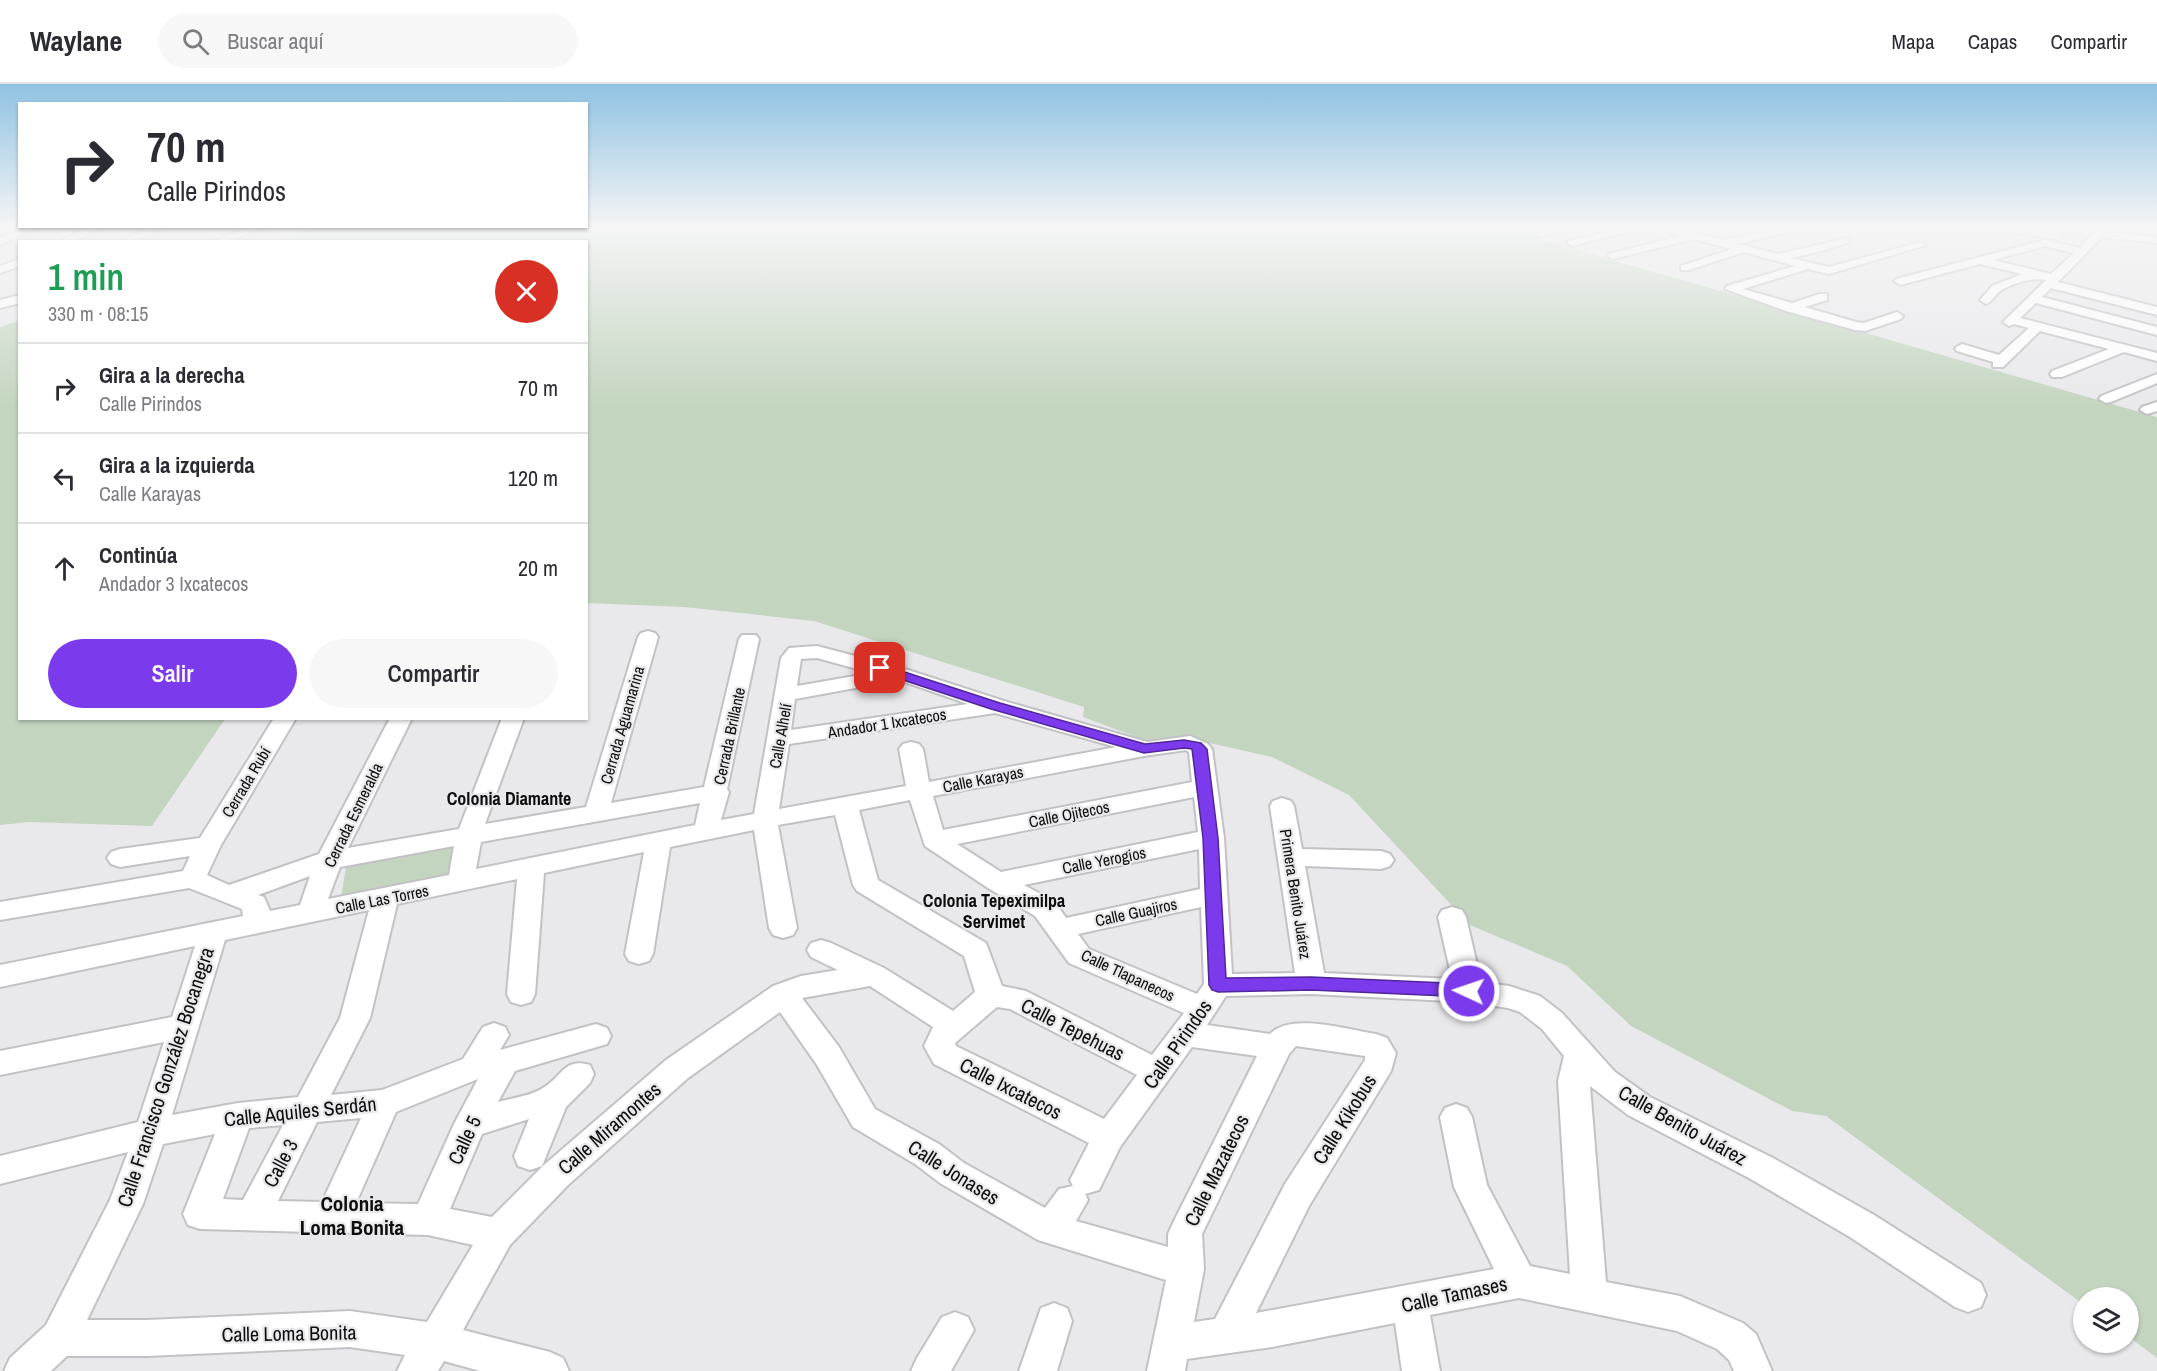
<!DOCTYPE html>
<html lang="es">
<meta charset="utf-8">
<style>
body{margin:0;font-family:"Archivo Narrow",sans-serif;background:#f7f7f7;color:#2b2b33;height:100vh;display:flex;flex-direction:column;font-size:22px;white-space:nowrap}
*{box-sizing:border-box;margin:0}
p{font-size:20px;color:#7c7c81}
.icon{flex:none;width:33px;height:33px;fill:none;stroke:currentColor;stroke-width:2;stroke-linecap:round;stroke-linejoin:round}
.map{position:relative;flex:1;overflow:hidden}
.sheet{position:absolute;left:18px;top:156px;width:570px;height:480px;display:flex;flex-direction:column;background:#fff;border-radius:0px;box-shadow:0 2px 4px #0004}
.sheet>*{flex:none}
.guide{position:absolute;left:18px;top:18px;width:570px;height:126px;border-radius:0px;box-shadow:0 2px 4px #0004;background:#fff;color:#2b2b33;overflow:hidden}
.controls{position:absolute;left:2073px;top:1203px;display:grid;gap:12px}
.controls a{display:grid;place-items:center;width:66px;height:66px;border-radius:50%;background:#fff;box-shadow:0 2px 4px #0004;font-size:30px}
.pin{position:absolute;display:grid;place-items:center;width:51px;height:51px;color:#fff;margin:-26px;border-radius:12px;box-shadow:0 3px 9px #0006}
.me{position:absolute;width:66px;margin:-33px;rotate:273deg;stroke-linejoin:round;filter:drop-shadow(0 0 4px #0008)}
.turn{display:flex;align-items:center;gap:21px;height:126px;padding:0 30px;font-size:27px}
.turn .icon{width:78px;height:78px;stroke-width:2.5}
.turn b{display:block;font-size:42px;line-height:51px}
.round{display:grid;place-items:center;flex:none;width:63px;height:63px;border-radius:32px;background:#f7f7f7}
.overview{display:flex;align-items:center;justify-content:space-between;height:102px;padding:0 30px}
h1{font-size:36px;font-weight:600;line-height:45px;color:#1e9e55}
.primary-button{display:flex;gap:12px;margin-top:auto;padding:12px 30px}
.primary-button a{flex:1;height:69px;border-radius:36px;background:#7c3aed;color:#fff;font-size:24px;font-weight:600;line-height:69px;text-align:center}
.primary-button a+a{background:#f7f7f7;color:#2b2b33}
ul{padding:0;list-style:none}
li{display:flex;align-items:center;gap:18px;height:90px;padding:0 30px;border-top:2px solid #e1e1e2}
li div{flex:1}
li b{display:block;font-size:22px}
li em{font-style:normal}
header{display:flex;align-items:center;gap:36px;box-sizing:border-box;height:84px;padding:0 30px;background:#fff;border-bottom:2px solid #e1e1e2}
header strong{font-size:28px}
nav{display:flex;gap:33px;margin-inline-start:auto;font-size:21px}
.search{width:420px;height:54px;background:#f7f7f7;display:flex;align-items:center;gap:15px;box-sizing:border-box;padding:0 21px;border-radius:33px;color:#7c7c81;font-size:22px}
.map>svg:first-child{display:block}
</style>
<header>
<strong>Waylane</strong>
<div class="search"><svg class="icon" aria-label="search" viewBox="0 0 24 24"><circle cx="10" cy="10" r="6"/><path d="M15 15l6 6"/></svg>Buscar aquí</div>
<nav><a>Mapa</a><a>Capas</a><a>Compartir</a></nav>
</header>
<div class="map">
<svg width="2157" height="1287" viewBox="0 0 2157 1287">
<rect width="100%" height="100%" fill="#e9e9eb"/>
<path fill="#c3d5bf" d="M 315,143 L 1498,143 L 2157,333 L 2157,1274 L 2129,1253 L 2128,1214 L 2084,1214 L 2083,1220 L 1826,1032 L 1792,1027 L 1631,942 L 1567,882 L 1470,841 L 1349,711 L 1272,673 L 1205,658 L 1152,659 L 1083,633 L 1084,623 L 814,537 L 684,523 L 587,519 L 586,158 L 273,158 Z
M 19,237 L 20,634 L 225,635 L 152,742 L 29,738 L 0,741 L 0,243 Z
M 454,756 L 452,790 L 341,813 L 347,778 Z"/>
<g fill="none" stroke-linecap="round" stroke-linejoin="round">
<defs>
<path id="minor" d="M 25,143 L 38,143 L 0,161 L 0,154 Z
M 88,143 L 101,143 L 74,158 L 59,158 Z
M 149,143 L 162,143 L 136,158 L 121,158 Z
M 249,143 L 263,143 L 228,158 L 212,158 Z
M 1557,143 L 1574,143 L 1540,153 L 1535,150 Z
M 1628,143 L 1646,143 L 1572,162 L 1567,159 L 1568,157 Z
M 1655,143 L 1672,143 L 1724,156 L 1783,143 L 1796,143 L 1796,146 L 1737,160 L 1778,170 L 1849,154 L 1849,158 L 1822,167 L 1791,174 L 1829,183 L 1921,158 L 1926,161 L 1829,190 L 1808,185 L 1743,205 L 1792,219 L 1819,210 L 1827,210 L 1827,216 L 1805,223 L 1856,238 L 1864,239 L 1897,228 L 1903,232 L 1901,235 L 1865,247 L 1855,246 L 1786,227 L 1725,205 L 1727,202 L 1795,182 L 1744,168 L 1689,186 L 1681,186 L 1681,182 L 1732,165 L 1694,155 L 1613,175 L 1607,172 L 1609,170 L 1681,152 Z
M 1995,143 L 2019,143 L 2057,149 L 2062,152 L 2057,155 L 2000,146 Z
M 2101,143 L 2112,143 L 2108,148 L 2157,153 L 2157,159 L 2102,153 L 2058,198 L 2157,223 L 2157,231 L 2051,204 L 2042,213 L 2157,243 L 2157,251 L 2036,219 L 2020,234 L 2157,269 L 2157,277 L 2124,268 L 2062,293 L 2052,293 L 2050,290 L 2052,287 L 2109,265 L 2040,247 L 2003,283 L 1993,283 L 1993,278 L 1957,267 L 1955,264 L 1962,260 L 1999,271 L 2029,244 L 2014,240 L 2009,242 L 2003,238 L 2046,196 C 2032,193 2013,199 2000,207 C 1995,211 1993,217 1986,220 L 1980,216 L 1992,202 L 2022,190 L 1980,180 L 1900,201 L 1894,197 L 1896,195 L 2045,156 L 2079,164 ZM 2045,162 L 2074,169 L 2051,190 L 1993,176 Z
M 20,175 L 20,182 L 0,189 L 0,182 Z
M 20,211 L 20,219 L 0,224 L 0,216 Z
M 2157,290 L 2157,299 L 2111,318 L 2106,319 L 2099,315 L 2101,312 Z
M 2157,318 L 2157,327 L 2147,330 L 2140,326 L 2142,323 Z
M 648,547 L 655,549 L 658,553 L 611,719 L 704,703 L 739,555 L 742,551 L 756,551 L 759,555 L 727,705 L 729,708 L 721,736 L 754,730 L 781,574 L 789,564 L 817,562 L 908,586 L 1004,617 L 1147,658 L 1190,652 L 1208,660 L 1212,665 L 1224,754 L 1232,890 L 1295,889 L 1270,722 L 1273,717 L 1282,714 L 1291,717 L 1294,722 L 1302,765 L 1381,767 L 1390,770 L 1394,776 L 1390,782 L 1381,785 L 1305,782 L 1324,889 L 1452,895 L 1438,833 L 1442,826 L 1452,823 L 1462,826 L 1466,833 L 1481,898 L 1509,902 L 1540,912 L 1562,929 L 1615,988 L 1650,1013 L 1773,1074 L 1874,1131 L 1981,1199 L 1986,1211 L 1981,1223 L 1968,1228 L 1955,1223 L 1850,1153 L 1749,1094 L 1628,1031 L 1590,1002 L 1606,1198 L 1680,1212 L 1743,1239 L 1756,1250 L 1772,1287 L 1734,1287 L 1729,1276 L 1717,1265 L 1677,1247 L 1519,1214 L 1430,1231 L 1440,1287 L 1402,1287 L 1395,1239 L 1272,1263 L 1187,1275 L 1185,1287 L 1147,1287 L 1166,1196 L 1038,1156 L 940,1099 L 915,1080 L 853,1043 L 817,981 L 780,928 L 688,994 L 568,1101 L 510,1161 L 463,1246 L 550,1268 L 563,1274 L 569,1287 L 480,1287 L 444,1277 L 438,1287 L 397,1287 L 405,1271 L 350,1263 L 147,1272 L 67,1272 L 51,1287 L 4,1287 L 10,1274 L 46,1241 L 110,1116 L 128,1068 L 0,1100 L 0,1072 L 138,1038 L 164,958 L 0,991 L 0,967 L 172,933 L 195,862 L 0,903 L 0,881 L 243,832 L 242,825 L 189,804 L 0,836 L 0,818 L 183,787 L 190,772 L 120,783 L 111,780 L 107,774 L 111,768 L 120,765 L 200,754 L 274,634 L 296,634 L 221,761 L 207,791 L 229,801 L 319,770 L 390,634 L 412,634 L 348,764 L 459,745 L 502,634 L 524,634 L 485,740 L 586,723 L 638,553 L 641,549 ZM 817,574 L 872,589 L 797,602 L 801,575 ZM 899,596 L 968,620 L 791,646 L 795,615 ZM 995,629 L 1116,663 L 929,698 L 923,665 L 919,660 L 911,658 L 903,660 L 899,665 L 906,702 L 779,725 L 789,660 ZM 1186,666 L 1189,668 L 1192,698 L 943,746 L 933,712 L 1144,672 ZM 1194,713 L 1198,748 L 1001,788 L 957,760 ZM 910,716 L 925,762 L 988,804 L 1035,832 L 1069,879 L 1184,929 L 1152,971 L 1026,907 L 1002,902 L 986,859 L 878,796 L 859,726 ZM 700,719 L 695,741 L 476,785 L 481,758 ZM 835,731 L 853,801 L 857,807 L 964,872 L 975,908 L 953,927 L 884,884 L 831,859 L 821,856 L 811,859 L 807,866 L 811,873 L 838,886 L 801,892 L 773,902 L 666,976 L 544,1081 L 492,1133 L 450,1125 L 482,1050 L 529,1035 L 514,1072 L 518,1082 L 530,1086 L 542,1082 L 566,1023 L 590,999 L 594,990 L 590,981 C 564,973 562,993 543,1004 C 531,1012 512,1014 498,1018 L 515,987 L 607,960 L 611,952 L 607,944 L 596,940 L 500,966 L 509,951 L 505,943 L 494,939 L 483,943 L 463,975 L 382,1006 L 331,1011 L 370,934 L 397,820 L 517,795 L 507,910 L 511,918 L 521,921 L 531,918 L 535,910 L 544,789 L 644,768 L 625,870 L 629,877 L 639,880 L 649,877 L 653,870 L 670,763 L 754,746 L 769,844 L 773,851 L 783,854 L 793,851 L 797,844 L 778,741 ZM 454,762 L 449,791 L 328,815 L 340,783 ZM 1199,765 L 1200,805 L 1066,834 L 1055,818 L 1024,801 ZM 310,792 L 300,821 L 270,827 L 264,813 L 258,811 ZM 1201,823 L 1204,900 L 1197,910 L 1089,865 L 1078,850 ZM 369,826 L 340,934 L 298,1013 L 238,1019 L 172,1031 L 225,856 ZM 870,902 L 933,943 L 924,962 L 934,980 L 1089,1059 L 1070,1096 L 1073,1102 L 1059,1105 L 1045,1124 L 964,1079 L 939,1060 L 875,1025 L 839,963 L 802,914 ZM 1311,910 L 1469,918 L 1508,924 L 1520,928 L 1542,945 L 1564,972 L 1558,997 L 1570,1190 L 1530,1182 L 1487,1101 L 1472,1033 L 1467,1024 L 1456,1020 L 1445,1024 L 1440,1033 L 1454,1103 L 1494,1185 L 1256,1229 L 1309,1122 L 1391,987 L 1396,969 L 1387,954 L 1376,950 C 1348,946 1291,928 1270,950 L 1207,941 L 1226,912 ZM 997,923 L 1010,925 L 1137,991 L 1104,1035 L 956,962 L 955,959 ZM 1296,962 L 1365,972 L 1365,976 L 1285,1100 L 1215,1235 L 1194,1238 L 1204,1185 L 1202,1150 L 1289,970 ZM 1192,963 L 1257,972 L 1173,1139 L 1168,1150 L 1168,1163 L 1076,1137 L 1088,1116 L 1085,1110 L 1099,1106 L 1120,1063 ZM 478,995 L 454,1040 L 418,1120 L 356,1119 L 396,1028 ZM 361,1034 L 322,1118 L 278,1117 L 317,1038 ZM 283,1041 L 243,1116 L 223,1115 L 249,1044 ZM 215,1050 L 183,1130 L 188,1141 L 200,1145 L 428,1151 L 473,1161 L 427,1238 L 350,1227 L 147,1236 L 87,1236 L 143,1120 L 163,1060 Z
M 1054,1219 L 1067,1224 L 1072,1237 L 1057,1287 L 1019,1287 L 1041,1224 Z
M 955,1228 L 968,1233 L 974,1246 L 951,1287 L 911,1287 L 917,1274 L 942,1233 Z"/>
</defs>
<use href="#minor" stroke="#c2c1c4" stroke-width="4"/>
<use href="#minor" fill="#fff" fill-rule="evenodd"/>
</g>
<linearGradient id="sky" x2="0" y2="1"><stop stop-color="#8fc2e2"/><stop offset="0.44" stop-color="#f5f5f6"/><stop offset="1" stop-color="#f5f5f6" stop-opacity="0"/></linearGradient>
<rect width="2157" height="323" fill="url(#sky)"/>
<path fill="#7c3aed" stroke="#51269a" stroke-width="1.5" d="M 880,580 L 1000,619 L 1145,660 L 1184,656 L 1201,659 L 1207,665 L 1218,754 L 1226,894 L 1311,893 L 1469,900 L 1475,902 L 1478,907 L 1475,911 L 1469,913 L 1311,906 L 1218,908 L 1212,906 L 1209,901 L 1203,754 L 1192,665 L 1184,664 L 1144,669 L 991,625 L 876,587 L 874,584 L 876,582 Z"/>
<g text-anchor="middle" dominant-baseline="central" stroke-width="4.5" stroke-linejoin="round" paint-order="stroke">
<g font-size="16" fill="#0d0d0d" stroke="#e9e9eb">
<text transform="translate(887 639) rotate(-9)">Andador 1 Ixcatecos</text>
<text transform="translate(622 641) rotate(-74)">Cerrada Aguamarina</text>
<text transform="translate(729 652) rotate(-78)">Cerrada Brillante</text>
<text transform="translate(780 652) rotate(-80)">Calle Alhelí</text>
<text transform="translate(983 695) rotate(-11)">Calle Karayas</text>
<text transform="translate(246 698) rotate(-59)">Cerrada Rubí</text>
<text transform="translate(1069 730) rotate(-11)">Calle Ojitecos</text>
<text transform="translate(353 731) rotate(-64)">Cerrada Esmeralda</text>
<text transform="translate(1104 776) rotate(-11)">Calle Yerogios</text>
<text transform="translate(1296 810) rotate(81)">Primera Benito Juárez</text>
<text transform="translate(382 815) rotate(-11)">Calle Las Torres</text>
<text transform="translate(1136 828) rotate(-12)">Calle Guajiros</text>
<text transform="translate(1128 891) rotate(25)">Calle Tlapanecos</text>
</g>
<g font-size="18" font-weight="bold" fill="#0d0d0d" stroke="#e9e9eb">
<text x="509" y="714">Colonia Diamante</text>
<text x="994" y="816">Colonia Tepeximilpa<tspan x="994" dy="21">Servimet</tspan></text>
</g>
<g font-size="20" fill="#0d0d0d" stroke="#e9e9eb">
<text transform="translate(1073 945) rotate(27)">Calle Tepehuas</text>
<text transform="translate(1177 960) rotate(-55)">Calle Pirindos</text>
<text transform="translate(165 993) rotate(-72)">Calle Francisco González Bocanegra</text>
<text transform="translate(1011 1004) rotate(27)">Calle Ixcatecos</text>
<text transform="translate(300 1027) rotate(-6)">Calle Aquiles Serdán</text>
<text transform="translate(1344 1035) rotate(-58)">Calle Kikobus</text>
<text transform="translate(1683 1041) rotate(29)">Calle Benito Juárez</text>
<text transform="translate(609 1044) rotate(-41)">Calle Miramontes</text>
<text transform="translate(464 1056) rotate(-65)">Calle 5</text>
<text transform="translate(280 1079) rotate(-62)">Calle 3</text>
<text transform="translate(1216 1086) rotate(-64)">Calle Mazatecos</text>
<text transform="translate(954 1088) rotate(32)">Calle Jonases</text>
<text transform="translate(1454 1210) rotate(-12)">Calle Tamases</text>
<text transform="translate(289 1249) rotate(-1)">Calle Loma Bonita</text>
</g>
<g font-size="21" font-weight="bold" fill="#0d0d0d" stroke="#e9e9eb">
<text x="352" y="1119">Colonia<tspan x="352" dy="24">Loma Bonita</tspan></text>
</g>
</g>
</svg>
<div class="controls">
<a><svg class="icon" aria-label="layers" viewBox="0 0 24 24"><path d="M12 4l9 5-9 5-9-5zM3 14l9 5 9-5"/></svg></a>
</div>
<div class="pin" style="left:880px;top:584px;background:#d93025"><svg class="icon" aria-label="arrive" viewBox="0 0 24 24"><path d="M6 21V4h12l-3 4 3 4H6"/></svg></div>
<svg class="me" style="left:1469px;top:907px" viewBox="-20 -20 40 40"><circle r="17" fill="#7c3aed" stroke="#fff" stroke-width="3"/><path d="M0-11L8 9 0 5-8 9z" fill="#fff"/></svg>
<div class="guide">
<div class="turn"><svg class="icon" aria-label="right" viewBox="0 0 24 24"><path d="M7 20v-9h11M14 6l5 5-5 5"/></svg><div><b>70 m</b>Calle Pirindos</div></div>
</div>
<section class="sheet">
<div class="overview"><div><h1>1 min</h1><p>330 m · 08:15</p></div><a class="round" style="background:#d93025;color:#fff"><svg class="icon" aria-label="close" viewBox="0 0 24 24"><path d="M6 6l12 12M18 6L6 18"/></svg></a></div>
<ul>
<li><svg class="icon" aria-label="right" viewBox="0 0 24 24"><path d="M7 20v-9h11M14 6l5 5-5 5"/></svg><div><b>Gira a la derecha</b><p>Calle Pirindos</p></div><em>70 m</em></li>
<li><svg class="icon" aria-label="left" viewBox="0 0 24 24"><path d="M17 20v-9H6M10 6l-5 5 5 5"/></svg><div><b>Gira a la izquierda</b><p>Calle Karayas</p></div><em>120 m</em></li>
<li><svg class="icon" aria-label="ahead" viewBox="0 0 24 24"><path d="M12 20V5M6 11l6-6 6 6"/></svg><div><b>Continúa</b><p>Andador 3 Ixcatecos</p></div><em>20 m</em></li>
</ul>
<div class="primary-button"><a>Salir</a><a>Compartir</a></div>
</section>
</div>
